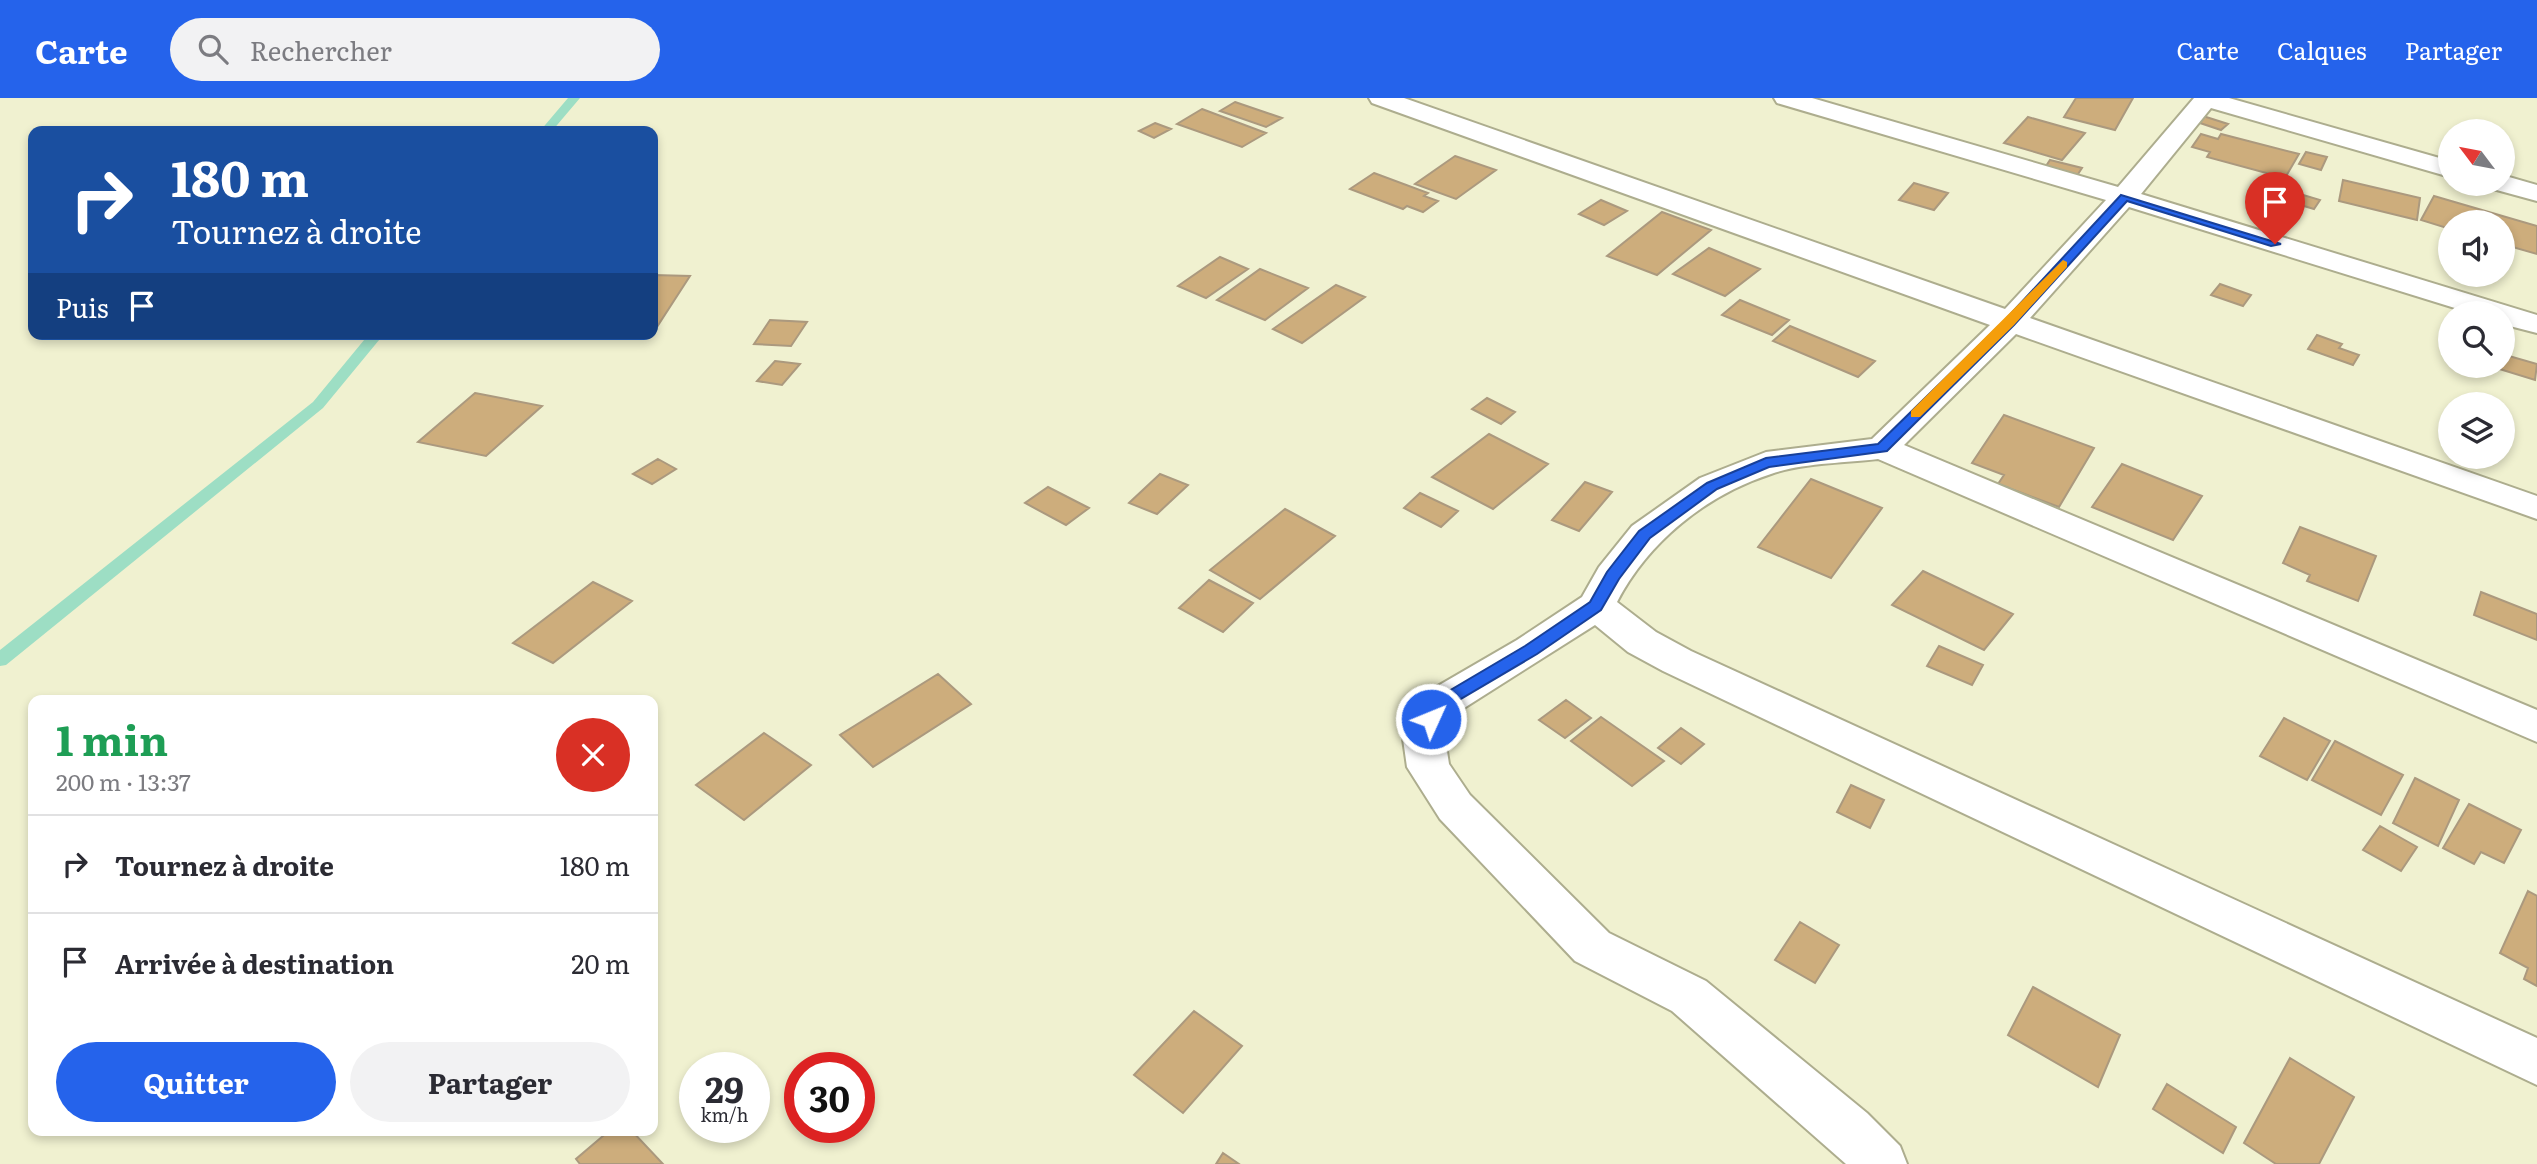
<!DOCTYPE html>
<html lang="fr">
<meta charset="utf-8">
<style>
body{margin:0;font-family:Literata,serif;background:#f2f2f3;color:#2b2b33;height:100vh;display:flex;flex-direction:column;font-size:26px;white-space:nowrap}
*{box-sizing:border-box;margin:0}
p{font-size:23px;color:#7c7c81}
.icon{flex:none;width:38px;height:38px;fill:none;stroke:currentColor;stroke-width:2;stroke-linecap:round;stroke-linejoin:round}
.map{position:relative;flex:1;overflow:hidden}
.side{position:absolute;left:28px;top:597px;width:630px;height:441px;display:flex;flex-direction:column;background:#fff;border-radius:14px;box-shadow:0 4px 10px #0003}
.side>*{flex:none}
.hud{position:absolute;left:28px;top:28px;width:630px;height:214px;border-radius:14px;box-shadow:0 4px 10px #0003;background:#1a4fa0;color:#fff;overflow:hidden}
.needle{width:46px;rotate:302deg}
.tools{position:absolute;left:2438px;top:21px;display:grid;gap:14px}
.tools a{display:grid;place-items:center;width:77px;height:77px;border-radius:50%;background:#fff;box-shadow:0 4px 10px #0003;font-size:35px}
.speed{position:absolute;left:679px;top:954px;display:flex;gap:14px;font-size:35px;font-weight:700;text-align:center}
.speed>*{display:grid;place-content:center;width:91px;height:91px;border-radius:50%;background:#fff;box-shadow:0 4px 10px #0003;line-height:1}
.speed small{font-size:18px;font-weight:400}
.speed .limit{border:10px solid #d22;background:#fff;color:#111}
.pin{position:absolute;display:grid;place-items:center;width:60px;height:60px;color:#fff;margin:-72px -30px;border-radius:50% 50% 50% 0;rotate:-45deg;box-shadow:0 0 7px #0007}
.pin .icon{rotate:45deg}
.me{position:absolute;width:77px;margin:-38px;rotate:46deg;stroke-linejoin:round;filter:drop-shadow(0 0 5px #0008)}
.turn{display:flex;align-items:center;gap:24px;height:147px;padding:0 28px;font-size:32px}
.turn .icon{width:91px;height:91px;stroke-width:2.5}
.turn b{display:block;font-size:49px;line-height:60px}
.then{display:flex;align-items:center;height:66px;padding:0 28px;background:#0003;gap:14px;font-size:26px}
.round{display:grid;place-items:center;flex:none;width:74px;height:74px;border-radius:37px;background:#f2f2f3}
.head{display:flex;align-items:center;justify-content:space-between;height:119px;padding:0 28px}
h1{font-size:42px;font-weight:700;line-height:52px;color:#1e9e55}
.cta{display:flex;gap:14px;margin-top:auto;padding:14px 28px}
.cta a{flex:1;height:80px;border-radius:42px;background:#2563eb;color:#fff;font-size:28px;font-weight:700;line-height:80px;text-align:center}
.cta a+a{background:#f2f2f3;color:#2b2b33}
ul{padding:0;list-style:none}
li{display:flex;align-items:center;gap:21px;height:98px;padding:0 28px;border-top:2px solid #e1e1e2}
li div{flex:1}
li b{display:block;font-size:26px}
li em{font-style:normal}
header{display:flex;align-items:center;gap:42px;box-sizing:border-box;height:98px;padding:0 35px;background:#2563eb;color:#fff}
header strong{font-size:33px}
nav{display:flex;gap:38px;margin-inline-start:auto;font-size:24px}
.search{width:490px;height:63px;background:#f2f2f3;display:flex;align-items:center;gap:18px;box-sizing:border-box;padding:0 24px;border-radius:38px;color:#7c7c81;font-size:26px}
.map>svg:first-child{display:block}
</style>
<header>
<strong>Carte</strong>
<div class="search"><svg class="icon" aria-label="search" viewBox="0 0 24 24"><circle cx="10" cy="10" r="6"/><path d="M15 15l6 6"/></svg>Rechercher</div>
<nav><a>Carte</a><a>Calques</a><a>Partager</a></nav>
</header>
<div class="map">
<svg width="2537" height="1066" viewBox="0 0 2537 1066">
<rect width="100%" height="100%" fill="#f0f1d0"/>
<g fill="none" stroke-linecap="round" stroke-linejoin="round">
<path fill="#9ddec4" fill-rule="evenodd" d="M 568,0 L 580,0 L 552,33 L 540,33 Z
M 369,236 L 384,236 L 323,310 L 6,567 L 0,568 L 0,552 L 313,304 Z"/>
</g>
<path fill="#cdad7c" stroke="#ab997e" stroke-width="2" d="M 2076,0 L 2133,0 L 2115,32 L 2064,19 Z
M 1235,4 L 1282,20 L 1266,29 L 1220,13 Z
M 1202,11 L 1266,35 L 1242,49 L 1177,26 Z
M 2203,18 L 2228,26 L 2221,32 L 2197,24 Z
M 2028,19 L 2085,35 L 2062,62 L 2004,45 Z
M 1155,25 L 1171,31 L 1154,40 L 1139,33 Z
M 2201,36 L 2218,41 L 2221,36 L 2299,56 L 2285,80 L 2207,59 L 2210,54 L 2192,49 Z
M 2306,54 L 2327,59 L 2321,72 L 2299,66 Z
M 1455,58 L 1496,72 L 1456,101 L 1415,86 Z
M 2050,62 L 2082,70 L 2076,79 L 2044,71 Z
M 1374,75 L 1428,95 L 1424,98 L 1438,103 L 1423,114 L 1407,108 L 1403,111 L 1350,91 Z
M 2343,82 L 2420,100 L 2417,122 L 2339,103 Z
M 1914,85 L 1948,95 L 1934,112 L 1899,102 Z
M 2290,93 L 2320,102 L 2314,111 L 2284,102 Z
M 2434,98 L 2537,128 L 2537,156 L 2502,146 L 2502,124 L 2450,124 L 2450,131 L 2421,122 Z
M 1601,102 L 1627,113 L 1604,127 L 1579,116 Z
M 1662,114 L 1711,132 L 1657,177 L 1607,158 Z
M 1709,150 L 1760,171 L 1725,198 L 1673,176 Z
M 1220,159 L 1248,171 L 1206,200 L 1178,188 Z
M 1260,171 L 1308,190 L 1265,222 L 1217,202 Z
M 653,177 L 690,178 L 653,235 Z
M 2220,186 L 2251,197 L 2243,208 L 2211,197 Z
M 1336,187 L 1365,199 L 1302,245 L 1273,231 Z
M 1740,202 L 1789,222 L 1772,237 L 1722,217 Z
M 770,222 L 807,224 L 791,248 L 754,246 Z
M 1790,228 L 1875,263 L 1858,279 L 1773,243 Z
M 2317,237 L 2342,246 L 2339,250 L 2359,257 L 2353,267 L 2308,251 Z
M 2502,256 L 2537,266 L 2535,282 L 2493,269 L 2502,268 Z
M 775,263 L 800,266 L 782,287 L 757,283 Z
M 475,295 L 542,308 L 486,358 L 418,344 Z
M 1487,300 L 1515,314 L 1501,326 L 1472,311 Z
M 2004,317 L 2094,350 L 2059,409 L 1998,386 L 2004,377 L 1972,365 Z
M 1489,336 L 1548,366 L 1493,411 L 1432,379 Z
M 658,361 L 676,371 L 652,386 L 633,376 Z
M 2122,366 L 2202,398 L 2173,442 L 2092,409 Z
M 1160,376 L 1188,387 L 1157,416 L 1129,405 Z
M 1811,381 L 1882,410 L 1831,480 L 1758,449 Z
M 1585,384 L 1612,394 L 1579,433 L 1552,422 Z
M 1048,389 L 1089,410 L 1066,427 L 1025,405 Z
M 1420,395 L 1458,413 L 1441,429 L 1404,410 Z
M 1285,411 L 1335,438 L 1260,501 L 1210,472 Z
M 2300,429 L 2376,458 L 2358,503 L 2307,483 L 2310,477 L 2283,465 Z
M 1923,473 L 2013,516 L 1984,552 L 1892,507 Z
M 1209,482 L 1253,505 L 1223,534 L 1179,510 Z
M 593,484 L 632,503 L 553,565 L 513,545 Z
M 2481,494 L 2537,516 L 2537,542 L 2474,517 Z
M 1939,548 L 1983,567 L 1972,587 L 1927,568 Z
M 938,576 L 971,606 L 873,669 L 840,637 Z
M 1566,602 L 1591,620 L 1565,640 L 1539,622 Z
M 1601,619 L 1664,663 L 1632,688 L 1571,643 Z
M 2284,620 L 2330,643 L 2307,682 L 2260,658 Z
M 1681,630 L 1704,646 L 1681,666 L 1658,650 Z
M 764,635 L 811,667 L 744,722 L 696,687 Z
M 2335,643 L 2403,677 L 2381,717 L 2312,682 Z
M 2415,680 L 2459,702 L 2438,748 L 2393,725 Z
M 1851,687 L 1884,702 L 1870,730 L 1837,714 Z
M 2469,706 L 2521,732 L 2504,765 L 2481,754 L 2474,766 L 2443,750 Z
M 2380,728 L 2417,749 L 2401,773 L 2363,752 Z
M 2528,793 L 2537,798 L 2537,888 L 2524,881 L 2528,870 L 2500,855 Z
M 1800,824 L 1839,847 L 1815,885 L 1775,862 Z
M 2033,889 L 2120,937 L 2098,989 L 2008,937 Z
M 1194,913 L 1242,948 L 1183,1015 L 1134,977 Z
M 2290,960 L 2354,999 L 2319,1066 L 2276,1066 L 2244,1045 Z
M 2167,986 L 2236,1029 L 2223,1055 L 2153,1011 Z
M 610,1032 L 631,1032 L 663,1066 L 580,1066 L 576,1061 Z
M 1223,1055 L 1239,1066 L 1216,1066 Z"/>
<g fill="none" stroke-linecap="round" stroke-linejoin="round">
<defs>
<path id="minor" d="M 1369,0 L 1404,0 L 2005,211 L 2106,102 L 1777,5 L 1774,0 L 1812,0 L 2118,89 L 2194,0 L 2229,0 L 2450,63 L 2450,79 L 2211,10 L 2141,96 L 2537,217 L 2537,235 L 2502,226 L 2502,215 L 2471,215 L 2129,109 L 2030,220 L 2537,398 L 2537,421 L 2016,236 L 1904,347 L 2537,612 L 2537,644 L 1878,361 C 1846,365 1801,365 1771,376 C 1706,397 1648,444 1617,504 L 1656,534 L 1691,553 L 2537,940 L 2537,987 L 1663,573 L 1628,554 L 1595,527 L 1453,617 L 1444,634 L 1449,666 L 1470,697 L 1609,835 L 1706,883 L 1867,1015 L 1900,1048 L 1907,1066 L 1846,1066 L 1672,913 L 1575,863 L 1440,721 L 1407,669 L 1402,634 L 1424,596 L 1517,542 L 1582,499 L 1599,469 L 1632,428 L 1700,380 L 1766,354 L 1872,341 L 1990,227 L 1372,5 Z
M 2502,77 L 2537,87 L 2537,103 L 2493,91 L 2489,86 L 2502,86 Z"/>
</defs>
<use href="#minor" stroke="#adad8e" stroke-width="4"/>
<use href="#minor" fill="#fff" fill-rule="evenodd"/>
</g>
<path fill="#2563eb" stroke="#184099" stroke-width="2" d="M 2121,97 L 2281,146 L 2271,148 L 2127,103 L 2014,227 L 1887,353 L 1769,369 L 1717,391 L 1650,440 L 1619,481 L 1601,512 L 1537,556 L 1444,611 L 1437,625 L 1425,625 L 1422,621 L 1432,603 L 1525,548 L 1590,504 L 1607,474 L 1639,433 L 1707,385 L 1766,360 L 1878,346 L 2005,222 Z"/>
<path fill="#f59e0b" d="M 2063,162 L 2067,164 L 2067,169 L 2014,227 L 1920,319 L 1911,319 L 1911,313 Z"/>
</svg>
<div class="tools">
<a><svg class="needle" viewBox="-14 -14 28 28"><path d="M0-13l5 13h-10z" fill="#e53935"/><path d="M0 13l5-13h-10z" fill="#7c7c81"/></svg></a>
<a><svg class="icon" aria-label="sound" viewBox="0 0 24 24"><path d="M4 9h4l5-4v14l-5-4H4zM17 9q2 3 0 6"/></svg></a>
<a><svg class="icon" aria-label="search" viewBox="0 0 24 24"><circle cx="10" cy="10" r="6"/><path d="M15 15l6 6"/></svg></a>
<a><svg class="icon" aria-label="layers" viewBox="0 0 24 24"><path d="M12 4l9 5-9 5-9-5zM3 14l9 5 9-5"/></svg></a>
</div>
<div class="speed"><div>29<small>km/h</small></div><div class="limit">30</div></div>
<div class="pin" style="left:2275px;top:146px;background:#d93025"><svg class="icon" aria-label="arrive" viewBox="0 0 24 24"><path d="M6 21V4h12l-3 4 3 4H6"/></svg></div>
<svg class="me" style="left:1431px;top:621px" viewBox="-20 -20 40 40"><circle r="17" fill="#2563eb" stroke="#fff" stroke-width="3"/><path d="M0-11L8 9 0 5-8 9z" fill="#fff"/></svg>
<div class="hud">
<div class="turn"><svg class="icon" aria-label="right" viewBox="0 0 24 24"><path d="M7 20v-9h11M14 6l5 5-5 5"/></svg><div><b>180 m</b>Tournez à droite</div></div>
<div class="then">Puis<svg class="icon" aria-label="arrive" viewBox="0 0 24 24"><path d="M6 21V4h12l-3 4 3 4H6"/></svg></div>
</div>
<section class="side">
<div class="head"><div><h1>1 min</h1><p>200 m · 13:37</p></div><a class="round" style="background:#d93025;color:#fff"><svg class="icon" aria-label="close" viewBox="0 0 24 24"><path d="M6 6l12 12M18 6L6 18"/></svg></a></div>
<ul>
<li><svg class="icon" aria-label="right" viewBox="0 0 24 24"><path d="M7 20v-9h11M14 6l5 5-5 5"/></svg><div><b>Tournez à droite</b></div><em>180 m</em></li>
<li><svg class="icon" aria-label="arrive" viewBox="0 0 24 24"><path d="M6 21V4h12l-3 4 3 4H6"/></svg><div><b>Arrivée à destination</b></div><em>20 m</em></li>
</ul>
<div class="cta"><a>Quitter</a><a>Partager</a></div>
</section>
</div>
